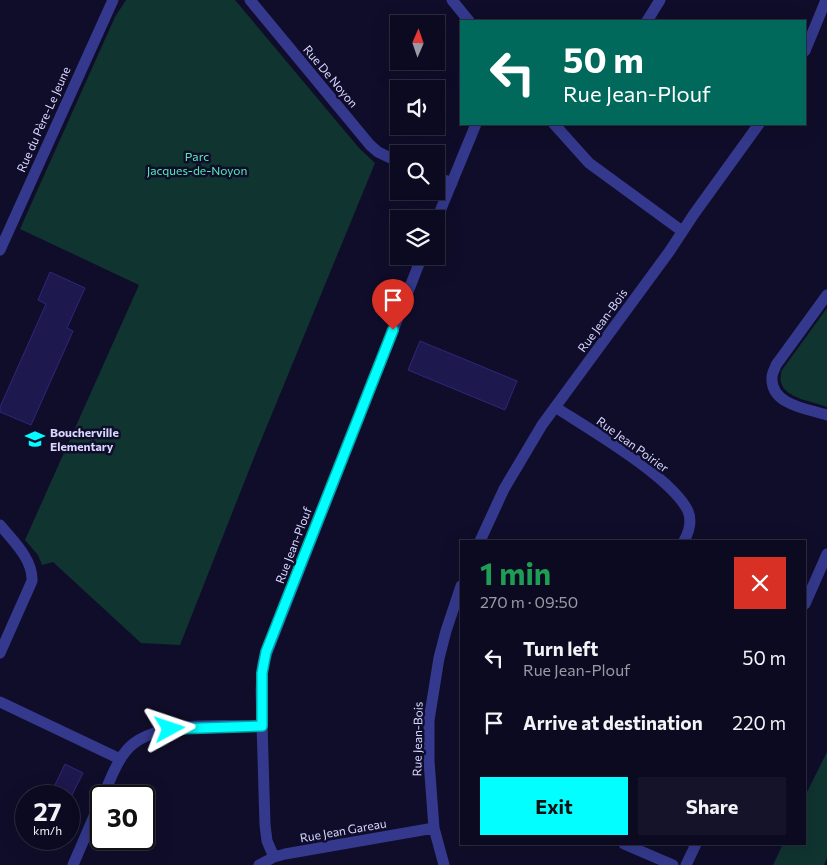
<!DOCTYPE html>
<meta charset="utf-8">
<style>
body{margin:0;font-family:Commissioner,sans-serif;background:#151329;color:#f1f3f6;height:100vh;display:flex;flex-direction:column;font-size:19px;white-space:nowrap}
*{box-sizing:border-box;margin:0}
p{font-size:16px;color:#9a9aa5}
.icon{flex:none;width:28px;height:28px;fill:none;stroke:currentColor;stroke-width:2;stroke-linecap:round;stroke-linejoin:round}
.map{position:relative;flex:1;overflow:hidden}
.details{position:absolute;left:460px;top:540px;width:346px;height:305px;display:flex;flex-direction:column;background:#0c0a20;border-radius:0px;box-shadow:0 5px 20px #0002,0 0 0 1px #2c2b3e}
.details>*{flex:none}
.banner{position:absolute;left:460px;top:20px;width:346px;height:105px;border-radius:0px;box-shadow:0 5px 20px #0002,0 0 0 1px #2c2b3e;background:#00695c;color:#fff;overflow:hidden}
.needle{width:32px;rotate:2deg}
.tools{position:absolute;left:390px;top:15px;display:grid;gap:10px}
.tools a{display:grid;place-items:center;width:55px;height:55px;border-radius:0px;background:#0c0a20;box-shadow:0 5px 20px #0002,0 0 0 1px #2c2b3e;font-size:25px}
.speed{position:absolute;left:15px;top:785px;display:flex;gap:10px;font-size:25px;font-weight:700;text-align:center}
.speed>*{display:grid;place-content:center;width:65px;height:65px;border-radius:50%;background:#0c0a20;box-shadow:0 5px 20px #0002,0 0 0 1px #2c2b3e;line-height:1}
.speed small{font-size:12px;font-weight:400}
.speed .limit{border:2px solid #111;border-radius:8px;background:#fff;color:#111}
.pin{position:absolute;display:grid;place-items:center;width:42px;height:42px;color:#fff;margin:-51px -21px;border-radius:50% 50% 50% 0;rotate:-45deg;box-shadow:0 0 5px #0007}
.pin .icon{rotate:45deg}
.me{position:absolute;width:55px;margin:-28px;rotate:85deg;stroke-linejoin:round;filter:drop-shadow(0 0 4px #0008)}
.turn{display:flex;align-items:center;gap:18px;height:105px;padding:0 20px;font-size:22px}
.turn .icon{width:65px;height:65px;stroke-width:2.5}
.turn b{display:block;font-size:35px;line-height:42px}
.round{display:grid;place-items:center;flex:none;width:52px;height:52px;border-radius:0px;background:#151329}
.headline{display:flex;align-items:center;justify-content:space-between;height:85px;padding:0 20px}
h1{font-size:30px;font-weight:700;line-height:38px;color:#1e9e55}
.cta{display:flex;gap:10px;margin-top:auto;padding:10px 20px}
.cta a{flex:1;height:58px;border-radius:0px;background:#02feff;color:#111;font-size:20px;font-weight:700;line-height:58px;text-align:center}
.cta a+a{background:#151329;color:#f1f3f6}
ul{padding:0;list-style:none}
li{display:flex;align-items:center;gap:15px;height:65px;padding:0 20px}
li div{flex:1}
li b{display:block;font-size:19px}
li em{font-style:normal}
.map>svg:first-child{display:block}
</style>
<div class="map">
<svg width="827" height="865" viewBox="0 0 827 865">
<rect width="100%" height="100%" fill="#100d2a"/>
<path fill="#103430" d="M 126,0 L 235,0 L 359,148 L 375,163 L 255,455 L 180,645 L 141,643 L 53,562 L 42,565 L 38,555 L 25,540 L 139,285 L 20,229 L 115,17 Z
M 827,308 L 827,407 C 808,400 773,397 782,370 Z
M 827,752 L 827,858 L 824,865 L 773,865 L 783,844 L 805,844 L 805,796 Z"/>
<path fill="#1d184d" stroke="#30277b" d="M 50,272 L 85,288 L 67,328 L 73,331 L 31,425 L 0,412 L 0,407 L 46,304 L 38,300 Z
M 420,341 L 517,381 L 505,410 L 408,370 Z
M 65,764 L 83,773 L 72,795 L 54,787 Z"/>
<g fill="none" stroke-linecap="round" stroke-linejoin="round">
<path stroke="#34398d" stroke-width="11" d="M 250,0 L 370,145 L 378,152 L 399,162
M 452,0 L 469,21
M 647,21 L 660,0
M 805,51 L 826,0
M 554,124 L 589,163 L 682,231
M 436,177 L 452,183
M 436,221 L 476,124
M 0,250 L 113,0
M 827,295 L 776,365 C 775,369 772,373 772,377 C 770,405 808,409 827,415
M 555,407 C 589,429 672,477 688,511 C 692,521 689,532 684,541
M 0,525 C 13,541 33,559 32,581 L 0,653
M 480,541 L 504,489 L 542,425 L 669,252 L 694,214 L 759,124
M 805,604 L 827,554
M 0,702 L 120,759
M 103,796 C 110,781 115,764 126,751 C 151,719 224,726 262,726
M 624,844 L 673,865
M 274,857 L 267,841 L 265,825 L 261,690 L 263,663 L 422,256
M 73,865 L 101,800
M 259,865 L 274,857 L 285,854 L 434,828
M 444,865 L 434,828 L 429,761 L 429,720 L 439,658 L 446,631 L 461,586
M 686,865 L 696,844"/>
</g>
<g fill="none" stroke-linecap="round" stroke-linejoin="round">
<defs>
<path id="route" d="M 170,729 L 262,726 L 262,673 L 266,652 L 393,330"/>
</defs>
<use href="#route" stroke="#01a5a6" stroke-width="12"/>
<use href="#route" stroke="#02feff" stroke-width="9"/>
</g>
<defs>
<symbol id="school-bare" viewBox="-9 -9 18 18"><path d="M0-5L7-2L0 1L-7-2ZM-4 1L0 2.5L4 1V4Q0 6-4 4Z" fill="#02feff" stroke="#100d2a" stroke-width="2.5" paint-order="stroke"/></symbol>
</defs>
<g fill-rule="evenodd">
<use href="#school-bare" x="21" y="425" width="28" height="28"/>
</g>
<g text-anchor="middle" dominant-baseline="central" stroke-width="5" stroke-linejoin="round" paint-order="stroke">
<g font-size="12" fill="#d7d6ff" stroke="#100d2a">
<text transform="translate(331 76) rotate(50)">Rue De Noyon</text>
<text transform="translate(43 119) rotate(-66)">Rue du Père-Le Jeune</text>
<text transform="translate(602 320) rotate(-54)">Rue Jean-Bois</text>
<text transform="translate(633 444) rotate(36)">Rue Jean Poirier</text>
<text transform="translate(293 545) rotate(-69)">Rue Jean-Plouf</text>
<text transform="translate(417 739) rotate(-89)">Rue Jean-Bois</text>
<text transform="translate(343 830) rotate(-10)">Rue Jean Gareau</text>
</g>
<g font-size="12" fill="#55ecb8" stroke="#100d2a">
<text x="197" y="156">Parc<tspan x="197" dy="14">Jacques-de-Noyon</tspan></text>
</g>
<g font-size="12" font-weight="bold" fill="#d7d6ff" stroke="#100d2a" text-anchor="start">
<text x="50" y="432">Boucherville<tspan x="50" dy="14">Elementary</tspan></text>
</g>
</g>
</svg>
<div class="tools">
<a><svg class="needle" viewBox="-14 -14 28 28"><path d="M0-13l5 13h-10z" fill="#e53935"/><path d="M0 13l5-13h-10z" fill="#9a9aa5"/></svg></a>
<a><svg class="icon" aria-label="sound" viewBox="0 0 24 24"><path d="M4 9h4l5-4v14l-5-4H4zM17 9q2 3 0 6"/></svg></a>
<a><svg class="icon" aria-label="search" viewBox="0 0 24 24"><circle cx="10" cy="10" r="6"/><path d="M15 15l6 6"/></svg></a>
<a><svg class="icon" aria-label="layers" viewBox="0 0 24 24"><path d="M12 4l9 5-9 5-9-5zM3 14l9 5 9-5"/></svg></a>
</div>
<div class="speed"><div>27<small>km/h</small></div><div class="limit">30</div></div>
<div class="pin" style="left:393px;top:330px;background:#d93025"><svg class="icon" aria-label="arrive" viewBox="0 0 24 24"><path d="M6 21V4h12l-3 4 3 4H6"/></svg></div>
<svg class="me" style="left:170px;top:729px" viewBox="-20 -20 40 40"><path d="M0-17L14 15 0 8-14 15z" fill="#02feff" stroke="#fff" stroke-width="4"/></svg>
<div class="banner">
<div class="turn"><svg class="icon" aria-label="left" viewBox="0 0 24 24"><path d="M17 20v-9H6M10 6l-5 5 5 5"/></svg><div><b>50 m</b>Rue Jean-Plouf</div></div>
</div>
<section class="details">
<div class="headline"><div><h1>1 min</h1><p>270 m · 09:50</p></div><a class="round" style="background:#d93025;color:#fff"><svg class="icon" aria-label="close" viewBox="0 0 24 24"><path d="M6 6l12 12M18 6L6 18"/></svg></a></div>
<ul>
<li><svg class="icon" aria-label="left" viewBox="0 0 24 24"><path d="M17 20v-9H6M10 6l-5 5 5 5"/></svg><div><b>Turn left</b><p>Rue Jean-Plouf</p></div><em>50 m</em></li>
<li><svg class="icon" aria-label="arrive" viewBox="0 0 24 24"><path d="M6 21V4h12l-3 4 3 4H6"/></svg><div><b>Arrive at destination</b></div><em>220 m</em></li>
</ul>
<div class="cta"><a>Exit</a><a>Share</a></div>
</section>
</div>
